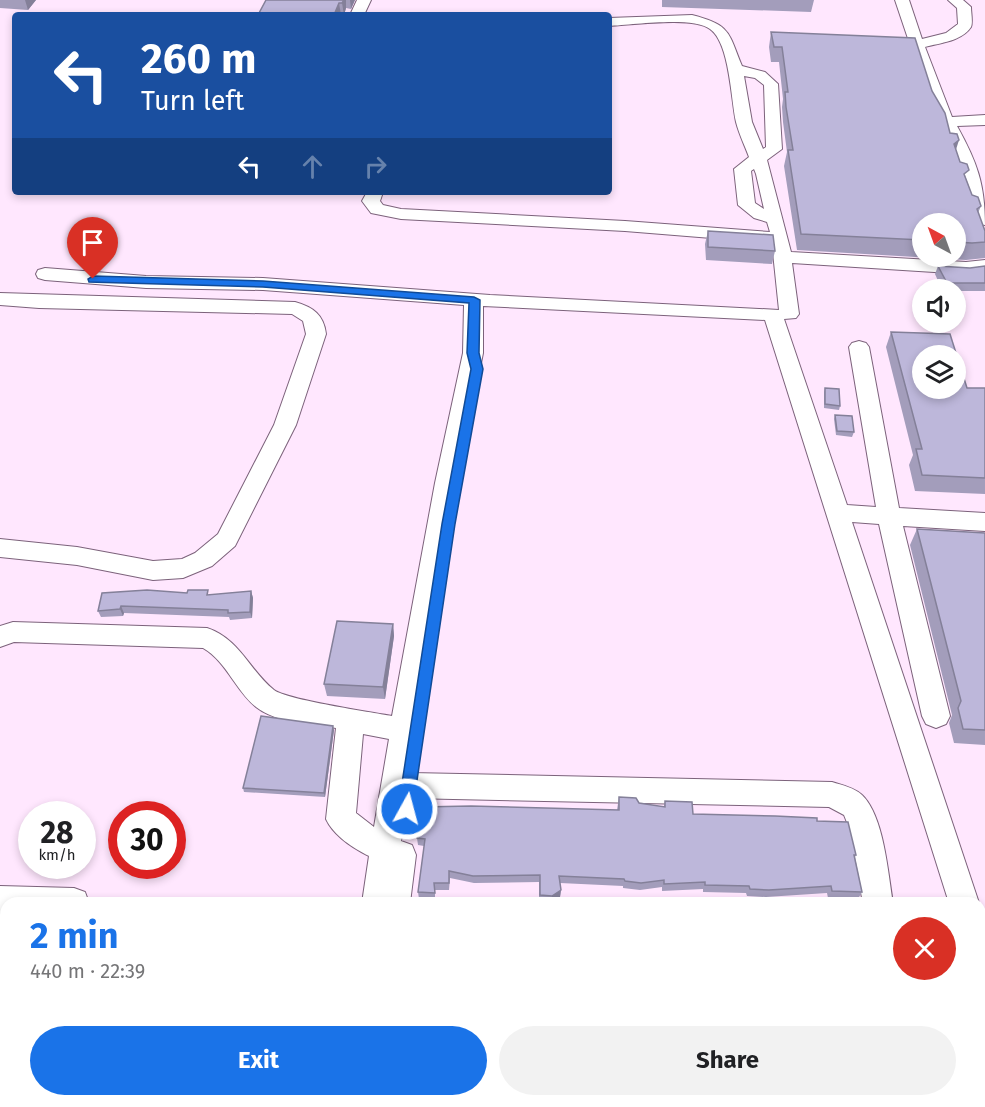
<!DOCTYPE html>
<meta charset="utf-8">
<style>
body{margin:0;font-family:"Fira Sans",sans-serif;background:#f2f2f2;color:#202124;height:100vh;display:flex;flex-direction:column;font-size:22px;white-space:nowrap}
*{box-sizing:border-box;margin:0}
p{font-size:20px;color:#757577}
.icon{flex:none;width:33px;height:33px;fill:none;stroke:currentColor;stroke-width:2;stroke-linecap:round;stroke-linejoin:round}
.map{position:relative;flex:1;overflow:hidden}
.details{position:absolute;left:0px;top:897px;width:986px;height:210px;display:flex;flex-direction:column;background:#fff;border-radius:18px 18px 0 0;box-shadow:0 3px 9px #0003}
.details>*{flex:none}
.top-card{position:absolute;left:12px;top:12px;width:600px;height:183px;border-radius:6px;box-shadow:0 3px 9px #0003;background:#1a4fa0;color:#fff;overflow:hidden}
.needle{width:39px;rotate:319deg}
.fabs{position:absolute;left:912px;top:213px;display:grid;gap:12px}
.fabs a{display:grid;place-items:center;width:54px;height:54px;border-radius:50%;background:#fff;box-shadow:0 3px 9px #0003;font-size:30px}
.speed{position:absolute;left:18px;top:801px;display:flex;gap:12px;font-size:30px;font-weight:700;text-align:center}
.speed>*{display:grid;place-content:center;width:78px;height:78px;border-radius:50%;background:#fff;box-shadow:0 3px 9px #0003;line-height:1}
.speed small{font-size:15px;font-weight:400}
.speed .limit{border:9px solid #d22;background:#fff;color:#111}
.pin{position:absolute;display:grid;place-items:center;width:51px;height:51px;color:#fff;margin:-62px -26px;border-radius:50% 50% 50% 0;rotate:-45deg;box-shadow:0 0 6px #0007}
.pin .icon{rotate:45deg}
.me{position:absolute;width:66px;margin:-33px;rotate:7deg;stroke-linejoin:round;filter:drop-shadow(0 0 4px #0008)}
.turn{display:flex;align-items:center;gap:21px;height:126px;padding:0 30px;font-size:27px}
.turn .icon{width:78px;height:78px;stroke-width:2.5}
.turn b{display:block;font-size:42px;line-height:51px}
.lanes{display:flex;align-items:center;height:57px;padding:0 30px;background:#0003;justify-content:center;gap:30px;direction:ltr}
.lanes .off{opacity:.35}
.round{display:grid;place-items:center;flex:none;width:63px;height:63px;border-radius:32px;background:#f2f2f2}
.head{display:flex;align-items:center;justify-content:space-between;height:102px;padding:0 30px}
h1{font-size:36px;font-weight:700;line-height:45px;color:#1a73e8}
.primary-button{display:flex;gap:12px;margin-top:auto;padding:12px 30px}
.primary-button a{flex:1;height:69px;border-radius:36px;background:#1a73e8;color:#fff;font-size:24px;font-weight:700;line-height:69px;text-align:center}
.primary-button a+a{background:#f2f2f2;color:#202124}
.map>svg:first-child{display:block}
</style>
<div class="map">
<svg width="985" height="1107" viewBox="0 0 985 1107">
<rect width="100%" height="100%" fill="#ffe7fe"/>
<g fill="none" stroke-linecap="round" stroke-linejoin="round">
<defs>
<path id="minor" d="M 357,0 L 371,0 L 364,15 L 350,15 Z
M 895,0 L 909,0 L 922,39 L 946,33 L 958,24 L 957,8 L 948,0 L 963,0 L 971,7 C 971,13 973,22 971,27 C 962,41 940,43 925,47 L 952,117 L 985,115 L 985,125 L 957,126 C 977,162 985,184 985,225 L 979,224 L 976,220 L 955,152 L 931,107 Z
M 692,15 C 731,25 728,32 742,66 L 765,72 L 778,84 L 782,149 L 767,160 L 791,252 L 966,262 L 985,260 L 985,272 L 966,274 L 792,263 L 799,314 L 796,318 L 784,319 L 847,505 L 876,507 L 849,347 L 852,343 L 859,341 L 866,343 L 869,347 L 899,508 L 985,513 L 985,531 L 903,526 L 950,716 L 946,724 L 936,728 L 926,724 L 922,716 L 879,524 L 852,522 L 979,903 L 949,903 L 765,320 L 483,306 L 483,353 L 457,483 L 411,773 L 832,782 C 842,785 855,788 862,795 C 884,816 888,874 893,903 L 863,903 L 848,825 L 844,815 L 829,807 L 408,798 L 401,841 L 412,845 L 416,855 L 410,903 L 362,903 L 369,856 C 353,848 334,836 326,819 L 336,728 C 312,724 276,723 256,707 C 235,690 227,662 203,648 L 14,642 L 0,647 L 0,626 L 13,622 L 207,628 C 240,639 249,670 274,690 C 287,700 371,712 392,716 L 435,483 L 463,353 L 464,305 L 263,290 L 146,288 L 45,280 L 38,278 L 36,274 L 38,270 L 45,268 L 146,276 L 263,278 L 490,295 L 779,310 L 772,243 L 625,231 L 401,219 L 371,213 L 362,201 L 367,192 L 383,192 L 380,201 L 383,205 L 401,209 L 625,221 L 770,232 L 767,222 L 754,218 L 738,205 L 734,169 L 749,157 C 745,146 739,134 736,122 C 731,100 730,43 710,29 C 693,16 632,25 609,26 L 609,18 ZM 744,76 L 755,78 L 764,85 L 766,147 L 763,149 L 752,122 ZM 754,169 L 756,174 L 764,209 L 755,203 L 751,171 ZM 363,734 L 389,739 L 374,827 L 356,813 Z
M 0,293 L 295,302 C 313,307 324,315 326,334 L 296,425 L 235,546 L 212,566 L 183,578 L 153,580 L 77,565 L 0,557 L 0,539 L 77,547 L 153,561 L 182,559 L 195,553 L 218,534 L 274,425 L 306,334 L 303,321 L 292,314 L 39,308 L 0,305 Z
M 0,886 L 74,888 L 85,892 L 89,903 L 6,903 L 6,916 L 0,916 Z
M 980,953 L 985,955 L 985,1010 L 980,1008 Z
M 0,1053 L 6,1053 L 6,1087 L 0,1087 Z
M 328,1101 L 381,1101 L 380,1107 L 327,1107 Z
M 692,1101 L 848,1101 L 850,1107 L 694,1107 Z
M 893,1101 L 927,1101 L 928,1107 L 894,1107 Z"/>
</defs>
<use href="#minor" stroke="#7c627b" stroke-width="2"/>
<use href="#minor" fill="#fff" fill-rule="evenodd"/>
</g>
<path fill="#a39dbb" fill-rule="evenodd" d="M 0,0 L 36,0 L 28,10 L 0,8 Z
M 266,0 L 355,0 L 351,9 L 346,8 L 344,15 L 258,15 Z
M 662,0 L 814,0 L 811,12 L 662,7 Z
M 771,32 L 932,91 L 950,133 L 972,195 L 981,206 L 978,213 L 985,231 L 985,258 L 966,260 L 797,250 L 784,166 L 787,152 L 783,122 L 782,107 L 783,99 L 779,62 L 771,62 L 769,47 ZM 922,224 L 956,224 L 956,256 L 922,256 Z
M 708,231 L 775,251 L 772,264 L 706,260 L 705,244 Z
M 938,266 L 970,268 L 985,266 L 985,291 L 956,291 L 956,290 L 942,290 L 935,274 Z
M 891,332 L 967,388 L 985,388 L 985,494 L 915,491 L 909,465 L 913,455 L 886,347 Z
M 825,388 L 840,406 L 839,410 L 824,408 L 824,392 Z
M 835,415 L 854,432 L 852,437 L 836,435 L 834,419 Z
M 917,529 L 985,533 L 985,745 L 954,743 L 949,723 L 952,715 L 910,545 Z
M 251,591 L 253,598 L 252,618 L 230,620 L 229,617 L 124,613 L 123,616 L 101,617 L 98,611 L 102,593 L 209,595 Z
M 393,624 L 394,636 L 385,699 L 327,696 L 324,684 Z
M 334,730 L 325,797 L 244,792 L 243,788 Z
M 619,797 L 639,803 L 664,807 L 665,801 L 693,814 L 817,821 L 856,855 L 855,857 L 862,892 L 858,899 L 828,898 L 827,893 L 766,897 L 747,896 L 746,893 L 703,892 L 703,889 L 662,891 L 662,887 L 640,890 L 623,888 L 623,886 L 560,883 L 561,890 L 560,897 L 552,902 L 539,902 L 539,882 L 474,883 L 450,878 L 449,890 L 435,890 L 435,900 L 419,899 L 418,892 L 424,846 L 418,845 L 417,838 L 617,810 Z
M 0,918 L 6,918 L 6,1017 L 0,1017 Z"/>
<path fill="#848099" d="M 25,0 L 36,0 L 28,10 Z
M 344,0 L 346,0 L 346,8 L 344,15 L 342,3 Z
M 350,0 L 355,0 L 351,9 Z
M 339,3 L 341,15 L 334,15 Z
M 959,140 L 954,156 L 954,144 Z
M 251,591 L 253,598 L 252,618 L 250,612 Z
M 121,606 L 124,613 L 123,616 L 120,609 Z
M 393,624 L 394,636 L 385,699 L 383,687 Z
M 333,726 L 334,730 L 325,797 L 324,793 Z
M 561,890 L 560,897 L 552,902 L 552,896 Z
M 275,1101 L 279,1101 L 278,1107 L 274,1107 Z"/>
<path fill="#bdb7da" stroke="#848099" stroke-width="1.5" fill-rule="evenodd" d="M 266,0 L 344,0 L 342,3 L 339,3 L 334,15 L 258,15 Z
M 771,32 L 915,38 L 932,91 L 945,113 L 950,133 L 957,134 L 959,140 L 954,144 L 960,162 L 967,164 L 969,170 L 964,174 L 972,195 L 978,197 L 981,206 L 977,209 L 985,231 L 985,242 L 972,243 L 956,242 L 956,224 L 922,224 L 922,240 L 801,234 L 788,150 L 793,150 L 786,107 L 785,92 L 788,92 L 782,47 L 774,47 Z
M 708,231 L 773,235 L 775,251 L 708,247 Z
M 938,266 L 970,268 L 985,266 L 985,283 L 947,283 Z
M 891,332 L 950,334 L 967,388 L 985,388 L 985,478 L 922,475 L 916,449 L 922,449 ZM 922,356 L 956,356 L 956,388 L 922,388 Z
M 825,388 L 839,389 L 840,406 L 825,404 Z
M 835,415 L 852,416 L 854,432 L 837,431 Z
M 917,529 L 985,533 L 985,730 L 963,729 L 958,708 L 961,701 Z
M 147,590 L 187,593 L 188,590 L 208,590 L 207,595 L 251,591 L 250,612 L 228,613 L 228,610 L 121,606 L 120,609 L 98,611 L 102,593 Z
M 337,621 L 393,624 L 383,687 L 324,684 Z
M 261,716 L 333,726 L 324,793 L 243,788 Z
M 619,797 L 636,798 L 639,803 L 665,807 L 665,801 L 692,802 L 693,814 L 775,816 L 817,818 L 817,821 L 848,822 L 856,855 L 854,855 L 862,892 L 832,891 L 831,886 L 769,890 L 750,889 L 749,886 L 705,885 L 705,882 L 664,884 L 664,880 L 641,883 L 625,881 L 624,879 L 559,876 L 561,890 L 552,896 L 540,895 L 540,875 L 473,876 L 449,871 L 449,883 L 434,883 L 435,893 L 418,892 L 425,839 L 417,838 L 421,807 L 471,806 L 619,810 Z
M 0,918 L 6,918 L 6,1012 L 0,1012 Z
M 46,1101 L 171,1101 L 171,1102 L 249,1107 L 250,1101 L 275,1101 L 274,1107 L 44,1107 Z
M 381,1101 L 416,1101 L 414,1107 L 375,1107 L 375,1104 L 380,1104 Z
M 635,1104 L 647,1107 L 634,1107 Z
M 673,1104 L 711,1104 L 711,1107 L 673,1107 Z"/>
<path fill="#1a73e8" stroke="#114b97" stroke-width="1.5" d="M 93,276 L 263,281 L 474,297 L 480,300 L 479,353 L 483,369 L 455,524 L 412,814 L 407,817 L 401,814 L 398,809 L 442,524 L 471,369 L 467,353 L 469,303 L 263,287 L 89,282 L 88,279 Z"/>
</svg>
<div class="fabs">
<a><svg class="needle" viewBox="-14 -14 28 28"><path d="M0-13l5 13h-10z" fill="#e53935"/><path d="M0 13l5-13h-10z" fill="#757577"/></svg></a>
<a><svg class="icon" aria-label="sound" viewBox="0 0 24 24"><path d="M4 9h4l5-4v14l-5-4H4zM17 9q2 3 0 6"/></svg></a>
<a><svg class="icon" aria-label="layers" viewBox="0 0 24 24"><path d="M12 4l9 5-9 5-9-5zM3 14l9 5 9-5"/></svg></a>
</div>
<div class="speed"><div>28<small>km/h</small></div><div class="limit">30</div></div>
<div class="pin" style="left:93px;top:279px;background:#d93025"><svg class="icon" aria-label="arrive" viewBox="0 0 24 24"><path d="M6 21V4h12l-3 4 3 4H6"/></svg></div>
<svg class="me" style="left:407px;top:809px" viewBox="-20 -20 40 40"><circle r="17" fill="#1a73e8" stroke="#fff" stroke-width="3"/><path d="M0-11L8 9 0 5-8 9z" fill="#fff"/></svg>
<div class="top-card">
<div class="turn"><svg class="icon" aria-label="left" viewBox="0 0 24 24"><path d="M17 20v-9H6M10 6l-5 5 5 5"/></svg><div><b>260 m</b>Turn left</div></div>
<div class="lanes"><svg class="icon" aria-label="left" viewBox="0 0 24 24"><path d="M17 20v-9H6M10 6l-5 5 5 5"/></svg><svg class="icon off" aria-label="ahead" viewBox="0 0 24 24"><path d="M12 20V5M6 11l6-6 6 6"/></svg><svg class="icon off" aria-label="right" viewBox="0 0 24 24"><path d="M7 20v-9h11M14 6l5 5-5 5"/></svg></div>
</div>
<section class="details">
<div class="head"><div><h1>2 min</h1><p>440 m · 22:39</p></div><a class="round" style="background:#d93025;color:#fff"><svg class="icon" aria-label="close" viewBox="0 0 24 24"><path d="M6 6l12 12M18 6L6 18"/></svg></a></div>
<div class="primary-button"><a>Exit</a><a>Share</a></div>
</section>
</div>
